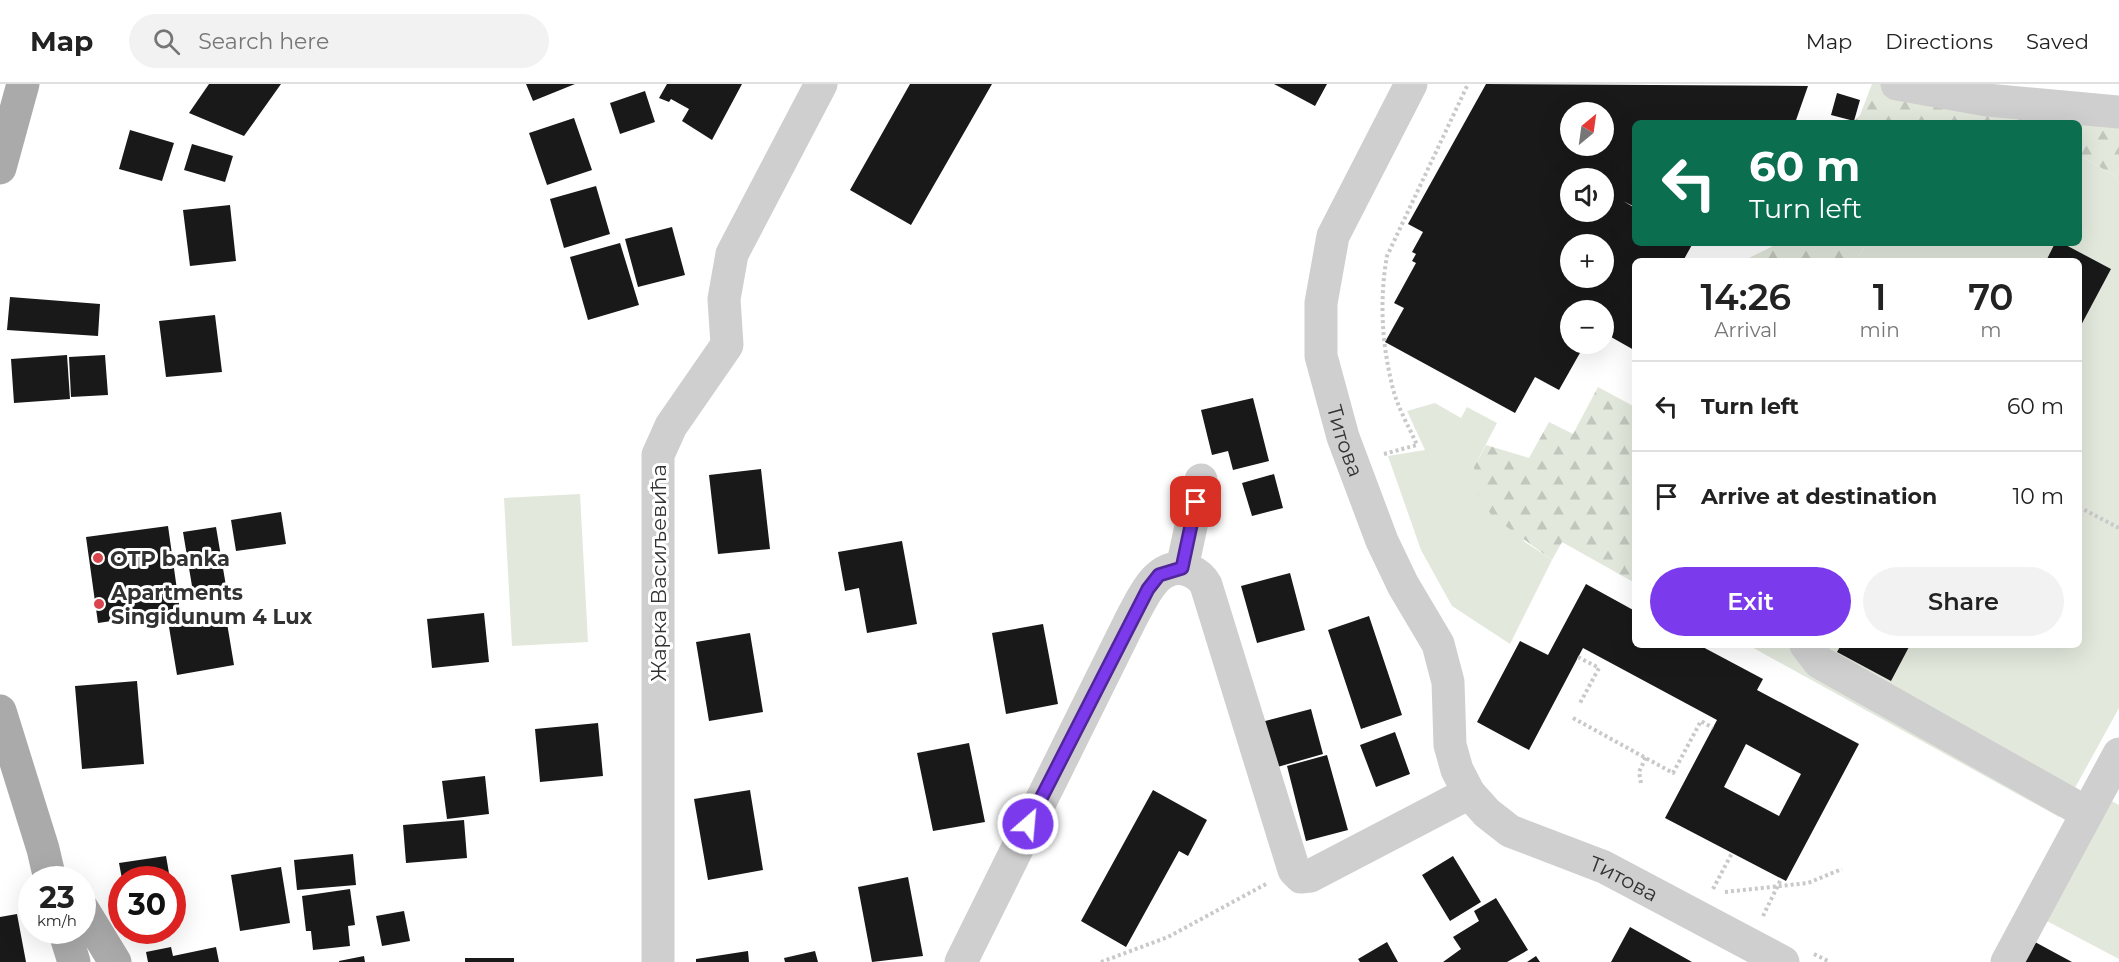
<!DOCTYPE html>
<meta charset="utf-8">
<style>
body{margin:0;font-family:Montserrat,sans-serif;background:#f2f2f2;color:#222;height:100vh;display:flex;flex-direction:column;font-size:22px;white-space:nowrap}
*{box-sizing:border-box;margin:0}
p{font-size:20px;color:#767676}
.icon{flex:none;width:33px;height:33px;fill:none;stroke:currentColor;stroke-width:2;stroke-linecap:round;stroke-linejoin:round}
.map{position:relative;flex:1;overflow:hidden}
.details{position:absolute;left:1632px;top:174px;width:450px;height:390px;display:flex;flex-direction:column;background:#fff;border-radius:9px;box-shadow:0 6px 24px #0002}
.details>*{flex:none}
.hud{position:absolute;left:1632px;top:36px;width:450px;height:126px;border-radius:9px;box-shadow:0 6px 24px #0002;background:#0b6e4f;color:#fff;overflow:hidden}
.needle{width:39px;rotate:29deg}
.tools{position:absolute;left:1560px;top:18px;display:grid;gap:12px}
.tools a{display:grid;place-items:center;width:54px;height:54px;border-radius:50%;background:#fff;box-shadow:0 6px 24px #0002;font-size:30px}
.speed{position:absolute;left:18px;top:782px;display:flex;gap:12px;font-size:30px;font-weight:700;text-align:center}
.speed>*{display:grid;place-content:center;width:78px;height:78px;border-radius:50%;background:#fff;box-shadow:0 6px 24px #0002;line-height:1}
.speed small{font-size:15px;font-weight:400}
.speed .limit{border:9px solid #d22;background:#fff;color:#111}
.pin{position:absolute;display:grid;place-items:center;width:51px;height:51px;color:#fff;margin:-26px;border-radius:12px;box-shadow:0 3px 9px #0006}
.me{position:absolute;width:66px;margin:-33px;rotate:27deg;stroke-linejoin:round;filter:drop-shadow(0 0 4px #0008)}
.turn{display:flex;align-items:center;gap:21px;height:126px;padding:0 18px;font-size:27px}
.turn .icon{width:78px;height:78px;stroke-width:2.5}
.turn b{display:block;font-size:42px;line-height:51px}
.eta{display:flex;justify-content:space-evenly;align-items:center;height:102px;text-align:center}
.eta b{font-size:36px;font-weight:600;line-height:42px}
.cta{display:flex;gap:12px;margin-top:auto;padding:12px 18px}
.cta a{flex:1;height:69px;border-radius:36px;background:#7c3aed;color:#fff;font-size:24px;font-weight:600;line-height:69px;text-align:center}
.cta a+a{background:#f2f2f2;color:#222}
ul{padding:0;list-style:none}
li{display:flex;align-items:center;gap:18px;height:90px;padding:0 18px;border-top:2px solid #e0e0e0}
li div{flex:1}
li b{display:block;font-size:22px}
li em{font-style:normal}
header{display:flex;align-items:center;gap:36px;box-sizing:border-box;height:84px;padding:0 30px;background:#fff;border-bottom:2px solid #e0e0e0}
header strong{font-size:28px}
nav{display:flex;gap:33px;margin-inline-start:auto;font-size:21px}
.search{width:420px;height:54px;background:#f2f2f2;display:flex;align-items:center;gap:15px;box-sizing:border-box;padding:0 21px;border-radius:33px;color:#767676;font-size:22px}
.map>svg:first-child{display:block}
</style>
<header>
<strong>Map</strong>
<div class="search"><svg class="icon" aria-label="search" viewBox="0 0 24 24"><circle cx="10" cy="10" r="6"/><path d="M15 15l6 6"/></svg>Search here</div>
<nav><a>Map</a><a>Directions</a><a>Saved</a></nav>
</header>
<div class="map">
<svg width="2119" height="878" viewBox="0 0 2119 878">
<defs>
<pattern id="forest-firs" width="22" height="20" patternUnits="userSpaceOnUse" patternTransform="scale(1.5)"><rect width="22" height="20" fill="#e2e8dc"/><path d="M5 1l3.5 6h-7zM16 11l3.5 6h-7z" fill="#c2c7bd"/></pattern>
</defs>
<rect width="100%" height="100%" fill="#fff"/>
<path fill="#e2e8dc" d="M 2079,71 L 2119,94 L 2119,624 L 2059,733 L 1748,561 L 2079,561 L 2079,177 L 1856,177 L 1867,159 L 2079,159 Z
M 1435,319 L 1461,334 L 1467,323 L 1497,339 L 1474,383 L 1525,458 L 1552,476 L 1510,560 L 1452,522 L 1421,466 L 1388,372 L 1425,366 L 1407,327 Z
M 580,410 L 588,558 L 512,562 L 504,414 Z
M 2108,715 L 2119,721 L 2119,875 L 2043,835 Z"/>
<path fill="url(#forest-firs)" d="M 1872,0 L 1899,0 L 2119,28 L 2119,94 L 2079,71 L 2079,39 L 1852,39 L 1860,31 Z
M 1779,159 L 1867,159 L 1856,177 L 1743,177 Z
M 1598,303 L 1635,323 L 1635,499 L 1562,458 L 1552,476 L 1492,432 L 1478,410 L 1474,383 L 1486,361 L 1529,374 L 1549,338 L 1573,350 Z"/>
<path fill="#191919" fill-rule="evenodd" d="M 209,0 L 281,0 L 244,52 L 189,29 Z
M 526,0 L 575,0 L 533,17 Z
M 667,0 L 742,0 L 712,56 L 682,37 L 689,25 L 671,15 L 669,18 L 659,14 Z
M 910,0 L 992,0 L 911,141 L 850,106 Z
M 1274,0 L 1327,0 L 1315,22 Z
M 1486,0 L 1808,2 L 1795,39 L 1790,36 L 1789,39 L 1635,39 L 1635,123 L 1623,117 L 1635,124 L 1635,159 L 1693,159 L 1683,177 L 1635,177 L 1634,266 L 1604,249 L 1604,226 L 1570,226 L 1570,260 L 1585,260 L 1559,306 L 1535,293 L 1515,329 L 1385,258 L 1404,224 L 1394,219 L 1416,179 L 1412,177 L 1416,170 L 1412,168 L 1423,148 L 1408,140 ZM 1570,28 L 1604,28 L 1604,62 L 1570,62 ZM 1570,94 L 1604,94 L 1604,128 L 1570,128 ZM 1570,160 L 1604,160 L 1604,194 L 1570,194 Z
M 645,7 L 655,38 L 620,50 L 610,19 Z
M 1837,9 L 1860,16 L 1854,37 L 1831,31 Z
M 574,34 L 592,86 L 547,101 L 529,49 Z
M 130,46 L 174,59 L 162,97 L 119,85 Z
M 192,60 L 233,72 L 225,98 L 184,86 Z
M 596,102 L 610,150 L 564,164 L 550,115 Z
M 230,121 L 236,177 L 190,182 L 183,126 Z
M 672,143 L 685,191 L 638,203 L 625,155 Z
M 620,159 L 639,221 L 588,236 L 570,173 Z
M 2055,159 L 2062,159 L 2111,185 L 2079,245 L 2079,177 L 2046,177 Z
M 10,213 L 100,220 L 98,252 L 7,246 Z
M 215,231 L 222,288 L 166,293 L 159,237 Z
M 67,271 L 70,315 L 14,319 L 11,275 Z
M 105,271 L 108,311 L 71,313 L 69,273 Z
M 1253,314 L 1269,377 L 1233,386 L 1228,367 L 1212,371 L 1201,326 Z
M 761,385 L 770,465 L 718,470 L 709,391 Z
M 1274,390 L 1283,424 L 1252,432 L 1242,399 Z
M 281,428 L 286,460 L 236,467 L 231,436 Z
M 168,442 L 180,527 L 98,539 L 86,453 Z
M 216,443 L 226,502 L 193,508 L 183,448 Z
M 902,457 L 917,540 L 867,549 L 859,504 L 845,507 L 838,468 Z
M 1290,489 L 1305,546 L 1257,559 L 1241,502 Z
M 1586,500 L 1635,527 L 1635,561 L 1699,561 L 1763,595 L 1757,606 L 1859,660 L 1786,797 L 1665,734 L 1717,636 L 1583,564 L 1529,666 L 1477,638 L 1520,557 L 1548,571 ZM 1746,660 L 1801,690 L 1779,732 L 1724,703 Z
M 484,529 L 489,578 L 432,584 L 427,535 Z
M 1369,532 L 1402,631 L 1361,645 L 1328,546 Z
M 226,533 L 234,581 L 177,591 L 169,543 Z
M 1043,540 L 1058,620 L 1006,630 L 992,549 Z
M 750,549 L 763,628 L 709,637 L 696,558 Z
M 1841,561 L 1910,561 L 1891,597 L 1837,568 Z
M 137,597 L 144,680 L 82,685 L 75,602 Z
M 1311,625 L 1323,670 L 1274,684 L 1261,638 Z
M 598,639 L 603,692 L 540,698 L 535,645 Z
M 1395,648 L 1410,690 L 1376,703 L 1360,661 Z
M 969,659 L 985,738 L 933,747 L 917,669 Z
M 1327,671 L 1348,746 L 1306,757 L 1287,682 Z
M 485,692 L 489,730 L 447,735 L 442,697 Z
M 750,706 L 763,786 L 708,796 L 694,715 Z
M 1153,706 L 1207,736 L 1188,772 L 1179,767 L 1126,863 L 1081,837 Z
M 464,736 L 467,774 L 406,779 L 403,741 Z
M 353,770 L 356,801 L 297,806 L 294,776 Z
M 166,772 L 170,795 L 122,795 L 119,779 Z
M 1453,772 L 1481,818 L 1450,837 L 1422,791 Z
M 281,783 L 290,839 L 240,847 L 231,791 Z
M 908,793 L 923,872 L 872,878 L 858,803 Z
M 350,805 L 355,841 L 348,842 L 350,862 L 313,866 L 311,847 L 306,847 L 302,812 Z
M 1496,814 L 1528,866 L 1507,878 L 1443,878 L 1461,865 L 1453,853 L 1479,837 L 1474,827 Z
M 404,827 L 410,857 L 382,862 L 376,832 Z
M 17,830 L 26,878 L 0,878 L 0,833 Z
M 1630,843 L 1692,878 L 1611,878 Z
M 1387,858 L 1398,878 L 1360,878 L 1358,875 Z
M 2035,858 L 2072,878 L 2024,878 Z
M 171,863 L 173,872 L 216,863 L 219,878 L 148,878 L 146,868 Z
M 748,867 L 749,878 L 696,878 L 696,875 Z
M 815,867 L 818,878 L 785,878 L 784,874 Z
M 364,872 L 365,878 L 339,878 L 339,877 Z
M 1536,872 L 1540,878 L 1527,878 Z
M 465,874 L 514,874 L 514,878 L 465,878 Z"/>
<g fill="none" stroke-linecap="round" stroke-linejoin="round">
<path stroke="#c9c9c9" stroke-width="4" stroke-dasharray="3 3" stroke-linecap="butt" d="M 1384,370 L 1417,361 C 1409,343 1398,324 1393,305 C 1382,261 1379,217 1387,172 L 1468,0
M 2079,423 L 2119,444
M 1578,573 L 1599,584 L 1580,619
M 1573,634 L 1673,689 L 1701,637 L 1713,644
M 1641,699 L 1639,688 L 1646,673
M 1713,805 L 1732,769
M 1725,808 L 1808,799 L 1842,785
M 1763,832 L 1781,795
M 1814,870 L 1830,878
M 1101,878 L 1168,853 L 1266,800"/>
<g stroke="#cfcfcf" stroke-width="33">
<path id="s1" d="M 1411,0 L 1333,152 L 1321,219 L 1321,272 L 1343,353 L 1382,457 L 1403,501 L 1438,560 L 1448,598 L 1450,661 L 1457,686 L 1469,709 L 1487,729 L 1510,747 L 1604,783 L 1783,878"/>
<path d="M 1897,0 L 1987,16 L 2119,28"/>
<path d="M 1182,484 L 1201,396"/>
<path d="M 1806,561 L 1819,578 L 2087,729"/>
<path d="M 658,878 L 658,371 L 671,342 L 727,261 L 724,215 L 732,170 L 821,0"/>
<path d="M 961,878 L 1132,533 C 1143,513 1158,476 1188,486 C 1196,489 1202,493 1206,501 L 1294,786 L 1301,793 L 1310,792 L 1469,709"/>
<path d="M 2007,878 L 2119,670"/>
</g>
<path stroke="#aaa" stroke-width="33" d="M 0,84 L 23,0
M 0,627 L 43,765 L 50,795
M 82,824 L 115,878
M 64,846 L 74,878"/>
</g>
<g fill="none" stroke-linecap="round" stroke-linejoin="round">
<defs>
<path id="route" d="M 1028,740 L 1148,505 L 1159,491 L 1182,484 L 1196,418"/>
</defs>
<use href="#route" stroke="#51269a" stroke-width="15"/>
<use href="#route" stroke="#7c3aed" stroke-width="10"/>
</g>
<g fill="#d9444d" stroke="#fff" stroke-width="2">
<circle cx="98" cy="474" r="6"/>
<circle cx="99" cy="520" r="6"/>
</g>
<g text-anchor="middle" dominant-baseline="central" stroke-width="6" stroke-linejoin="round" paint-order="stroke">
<g font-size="21" fill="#323232" stroke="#fff">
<text stroke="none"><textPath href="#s1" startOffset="380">Титова</textPath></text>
<text transform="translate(658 489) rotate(-90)">Жарка Васиљевића</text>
<text stroke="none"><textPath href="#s1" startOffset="938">Титова</textPath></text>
</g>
<g font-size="21" font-weight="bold" fill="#323232" stroke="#fff" text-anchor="start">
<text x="110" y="474">OTP banka</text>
<text x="111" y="508">Apartments<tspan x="111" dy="24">Singidunum 4 Lux</tspan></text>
</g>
</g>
</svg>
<div class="tools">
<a><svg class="needle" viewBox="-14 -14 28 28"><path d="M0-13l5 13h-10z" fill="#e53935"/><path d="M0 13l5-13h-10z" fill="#767676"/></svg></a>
<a><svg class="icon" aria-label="sound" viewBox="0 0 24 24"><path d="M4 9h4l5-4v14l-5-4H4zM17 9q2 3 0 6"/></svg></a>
<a>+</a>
<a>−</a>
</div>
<div class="speed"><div>23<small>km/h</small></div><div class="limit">30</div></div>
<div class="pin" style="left:1196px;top:418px;background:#d93025"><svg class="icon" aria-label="arrive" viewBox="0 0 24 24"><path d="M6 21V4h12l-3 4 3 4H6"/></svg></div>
<svg class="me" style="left:1028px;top:740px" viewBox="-20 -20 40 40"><circle r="17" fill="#7c3aed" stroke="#fff" stroke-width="3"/><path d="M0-11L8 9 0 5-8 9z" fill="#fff"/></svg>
<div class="hud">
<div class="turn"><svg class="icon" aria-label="left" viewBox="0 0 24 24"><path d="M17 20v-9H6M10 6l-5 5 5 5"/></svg><div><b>60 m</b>Turn left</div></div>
</div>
<section class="details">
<div class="eta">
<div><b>14:26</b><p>Arrival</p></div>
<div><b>1</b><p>min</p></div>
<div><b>70</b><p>m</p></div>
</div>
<ul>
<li><svg class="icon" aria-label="left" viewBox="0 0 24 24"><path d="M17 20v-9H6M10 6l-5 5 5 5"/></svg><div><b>Turn left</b></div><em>60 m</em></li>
<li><svg class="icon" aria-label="arrive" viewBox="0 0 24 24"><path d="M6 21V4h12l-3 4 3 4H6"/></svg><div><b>Arrive at destination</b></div><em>10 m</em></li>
</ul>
<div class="cta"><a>Exit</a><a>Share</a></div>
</section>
</div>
